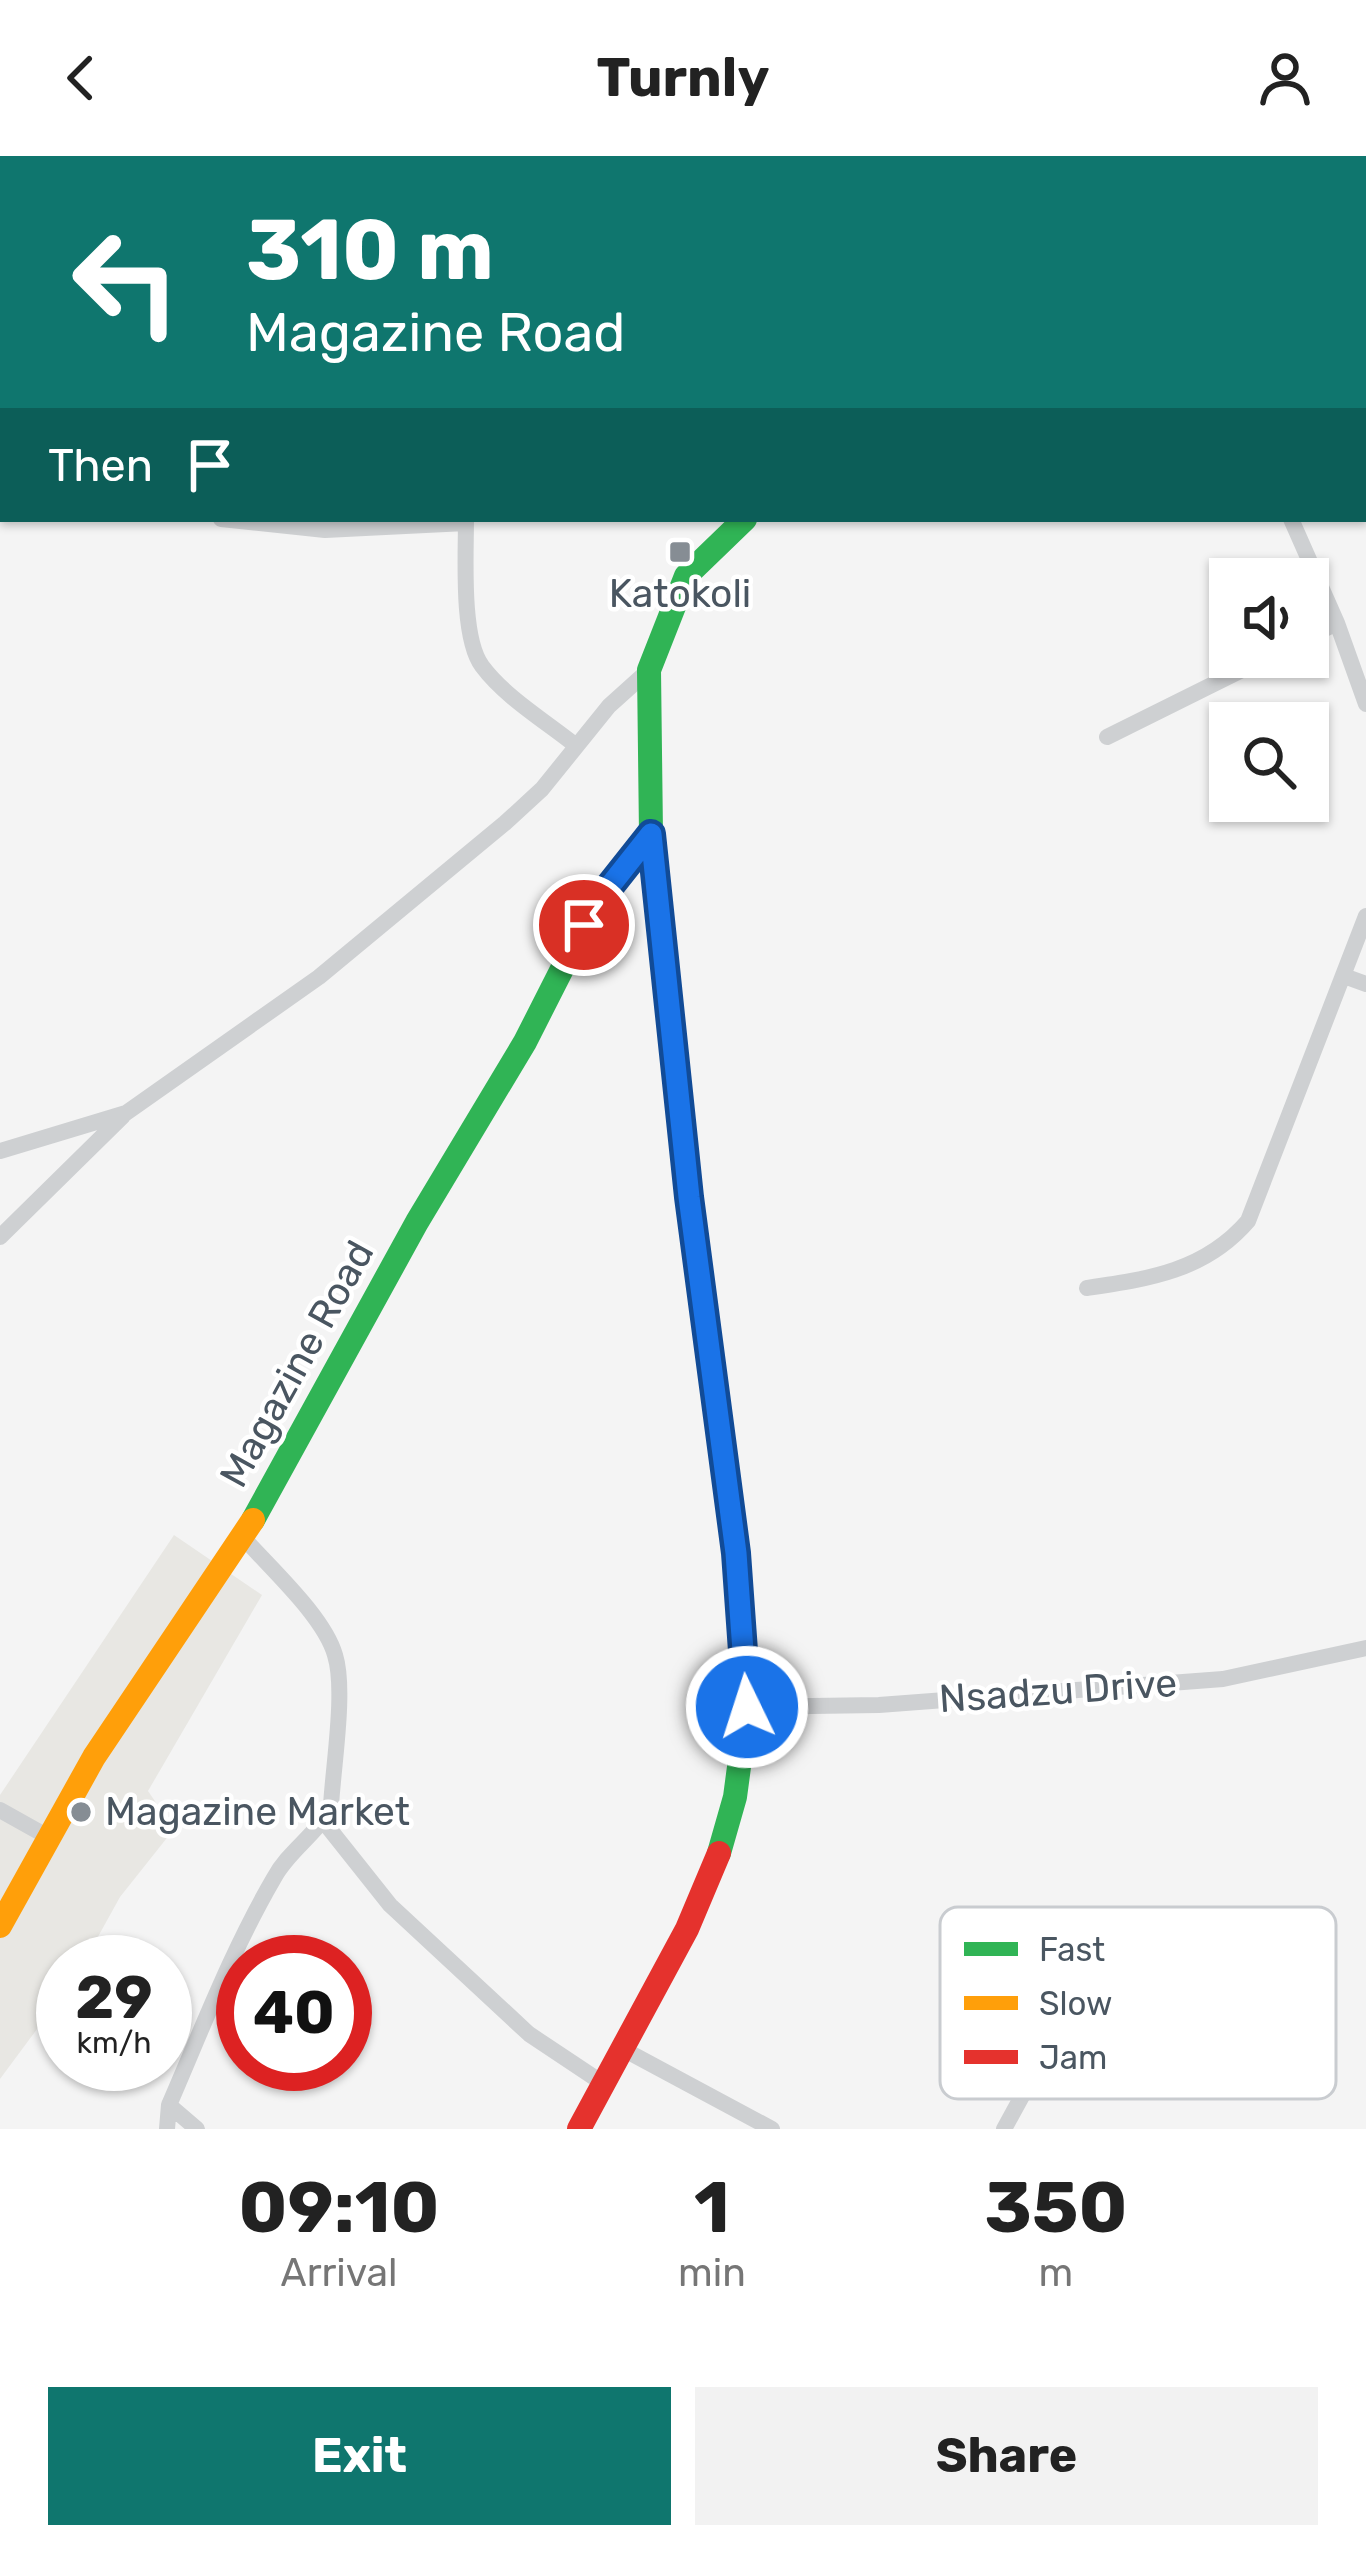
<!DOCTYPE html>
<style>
body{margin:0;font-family:Rubik,sans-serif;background:#f2f2f2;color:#222;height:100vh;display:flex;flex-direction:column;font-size:45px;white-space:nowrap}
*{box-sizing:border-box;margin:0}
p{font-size:39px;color:#767676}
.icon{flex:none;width:66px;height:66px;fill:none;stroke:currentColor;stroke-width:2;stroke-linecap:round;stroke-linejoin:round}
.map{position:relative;height:1973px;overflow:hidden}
.side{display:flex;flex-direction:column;background:#fff;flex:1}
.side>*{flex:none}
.banner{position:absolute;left:0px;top:0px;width:1368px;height:366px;box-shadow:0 3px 9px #0004;background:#0f766e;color:#fff;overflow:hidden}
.fabs{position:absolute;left:1209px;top:402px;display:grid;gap:24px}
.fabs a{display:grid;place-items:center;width:120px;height:120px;border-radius:0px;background:#fff;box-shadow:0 3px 9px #0004;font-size:60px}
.speed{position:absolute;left:36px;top:1779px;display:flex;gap:24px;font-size:60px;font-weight:700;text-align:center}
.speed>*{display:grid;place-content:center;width:156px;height:156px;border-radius:50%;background:#fff;box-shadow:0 3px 9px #0004;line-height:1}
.speed small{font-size:30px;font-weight:400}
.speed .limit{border:18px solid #d22;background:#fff;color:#111}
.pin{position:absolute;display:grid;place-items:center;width:102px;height:102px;color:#fff;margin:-51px;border:6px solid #fff;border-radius:50%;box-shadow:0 3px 12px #0007}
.me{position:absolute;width:132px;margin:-66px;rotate:356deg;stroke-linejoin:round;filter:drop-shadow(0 0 9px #0008)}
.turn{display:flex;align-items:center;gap:42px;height:252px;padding:0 48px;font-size:54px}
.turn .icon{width:156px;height:156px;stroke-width:2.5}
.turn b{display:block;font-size:84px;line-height:102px}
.then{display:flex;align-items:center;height:114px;padding:0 48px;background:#0003;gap:24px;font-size:45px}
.eta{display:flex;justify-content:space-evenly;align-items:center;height:204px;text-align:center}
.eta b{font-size:72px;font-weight:700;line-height:84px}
.cta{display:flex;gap:24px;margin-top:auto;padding:24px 48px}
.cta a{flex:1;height:138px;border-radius:0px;background:#0f766e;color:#fff;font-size:48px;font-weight:700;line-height:138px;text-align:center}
.cta a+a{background:#f2f2f2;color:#222}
header{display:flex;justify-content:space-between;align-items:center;height:156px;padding:0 48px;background:#fff;font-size:54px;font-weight:700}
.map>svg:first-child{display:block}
</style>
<header><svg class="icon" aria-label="back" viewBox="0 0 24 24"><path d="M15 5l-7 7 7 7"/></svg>Turnly<svg class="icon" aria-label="person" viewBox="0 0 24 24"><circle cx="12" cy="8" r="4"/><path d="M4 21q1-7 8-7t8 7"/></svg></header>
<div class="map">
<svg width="1366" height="1973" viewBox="0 0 1366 1973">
<rect width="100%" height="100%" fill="#f4f4f4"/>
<path fill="#e8e7e3" d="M 174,1379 L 262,1439 L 148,1635 L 174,1673 L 120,1741 L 84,1806 L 63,1806 L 63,1838 L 0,1923 L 0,1639 Z"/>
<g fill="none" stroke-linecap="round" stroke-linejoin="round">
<path stroke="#ced0d2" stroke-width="16" d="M 229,0 L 239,3
M 709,0 L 713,3
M 746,0 L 747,3
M 212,3 L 212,0
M 221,363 L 325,374 L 466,367
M 466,363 C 466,400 461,482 482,510 C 505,541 545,565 575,589
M 1291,363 L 1337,467 L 1366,548
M 1308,481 L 1337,467
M 1107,581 L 1268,501
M 1344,820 L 1366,828
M 0,995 L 126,957 L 319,821 L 505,667 L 542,633 L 609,550 L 649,514
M 0,1081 L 123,960
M 1087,1132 C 1149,1123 1205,1115 1248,1065 L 1366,760
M 747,1551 L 879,1549 L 1223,1523 L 1366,1492
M 0,1654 L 50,1682
M 324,1666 L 390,1749 L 529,1878 L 601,1926
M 621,1892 L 772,1973
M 169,1949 L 197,1973
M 167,1973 L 169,1949 C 202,1873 232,1794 274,1722 C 289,1694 318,1678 331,1650 C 333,1611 346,1534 335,1499 C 324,1460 269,1411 242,1380
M 1004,1973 L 1113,1774"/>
<path stroke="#30b455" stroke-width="24" d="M 1365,94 L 1366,94
M 253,1364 L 417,1066 L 525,886 L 594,750 L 651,678
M 719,1697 L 735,1641 L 747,1551 L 736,1397 L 689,1041 L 651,678 L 649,514 L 686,420 L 745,363"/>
<path stroke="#ff9f0a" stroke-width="24" d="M 0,1770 L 94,1601 L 253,1364"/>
<path stroke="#e5322d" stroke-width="24" d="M 579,1973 L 687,1773 L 719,1697"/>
</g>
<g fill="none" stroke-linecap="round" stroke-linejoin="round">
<defs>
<path id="route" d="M 584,769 L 594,750 L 651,678 L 689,1041 L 736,1397 L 747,1551"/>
</defs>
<use href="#route" stroke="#114b97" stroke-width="30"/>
<use href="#route" stroke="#1a73e8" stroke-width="21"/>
</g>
<g fill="#868d94" stroke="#fff" stroke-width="4.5">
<rect x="668" y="384" width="24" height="24" rx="6"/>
<circle cx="81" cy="1656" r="12"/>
</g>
<g text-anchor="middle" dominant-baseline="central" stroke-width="9" stroke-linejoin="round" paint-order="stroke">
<g font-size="39" fill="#4a5661" stroke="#fff">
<text x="680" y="438">Katokoli</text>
<text x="105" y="1656" text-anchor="start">Magazine Market</text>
</g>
<g font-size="39" fill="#4a5661" stroke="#fff">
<text transform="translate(297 1208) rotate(-61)">Magazine Road</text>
<text transform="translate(1058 1535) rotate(-4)">Nsadzu Drive</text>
</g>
</g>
<rect x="940" y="1751" width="396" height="192" rx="18" fill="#fff" stroke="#c9ccd0" stroke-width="3"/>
<rect x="964" y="1786" width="54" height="14" fill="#30b455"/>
<rect x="964" y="1840" width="54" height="14" fill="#ff9f0a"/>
<rect x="964" y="1894" width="54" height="14" fill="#e5322d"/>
<g font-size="33" fill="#4a5661">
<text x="1039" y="1805">Fast</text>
<text x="1039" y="1859">Slow</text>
<text x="1039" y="1913">Jam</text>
</g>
</svg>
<div class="fabs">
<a><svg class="icon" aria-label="sound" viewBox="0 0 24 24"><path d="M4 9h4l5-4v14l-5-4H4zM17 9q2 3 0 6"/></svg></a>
<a><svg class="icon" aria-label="search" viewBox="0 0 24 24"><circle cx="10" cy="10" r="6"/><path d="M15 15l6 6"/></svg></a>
</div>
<div class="speed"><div>29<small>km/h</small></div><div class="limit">40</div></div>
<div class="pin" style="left:584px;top:769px;background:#d93025"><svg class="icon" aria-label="arrive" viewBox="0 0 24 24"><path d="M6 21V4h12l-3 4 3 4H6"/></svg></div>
<svg class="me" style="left:747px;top:1551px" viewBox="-20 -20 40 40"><circle r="17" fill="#1a73e8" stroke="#fff" stroke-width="3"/><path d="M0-11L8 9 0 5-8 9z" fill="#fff"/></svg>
<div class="banner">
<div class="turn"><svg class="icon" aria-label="left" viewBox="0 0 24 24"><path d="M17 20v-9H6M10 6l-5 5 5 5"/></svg><div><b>310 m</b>Magazine Road</div></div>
<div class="then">Then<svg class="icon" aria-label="arrive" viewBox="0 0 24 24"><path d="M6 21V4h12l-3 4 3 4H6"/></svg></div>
</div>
</div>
<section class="side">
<div class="eta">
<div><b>09:10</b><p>Arrival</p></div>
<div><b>1</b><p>min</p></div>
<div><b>350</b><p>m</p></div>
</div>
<div class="cta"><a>Exit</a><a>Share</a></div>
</section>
